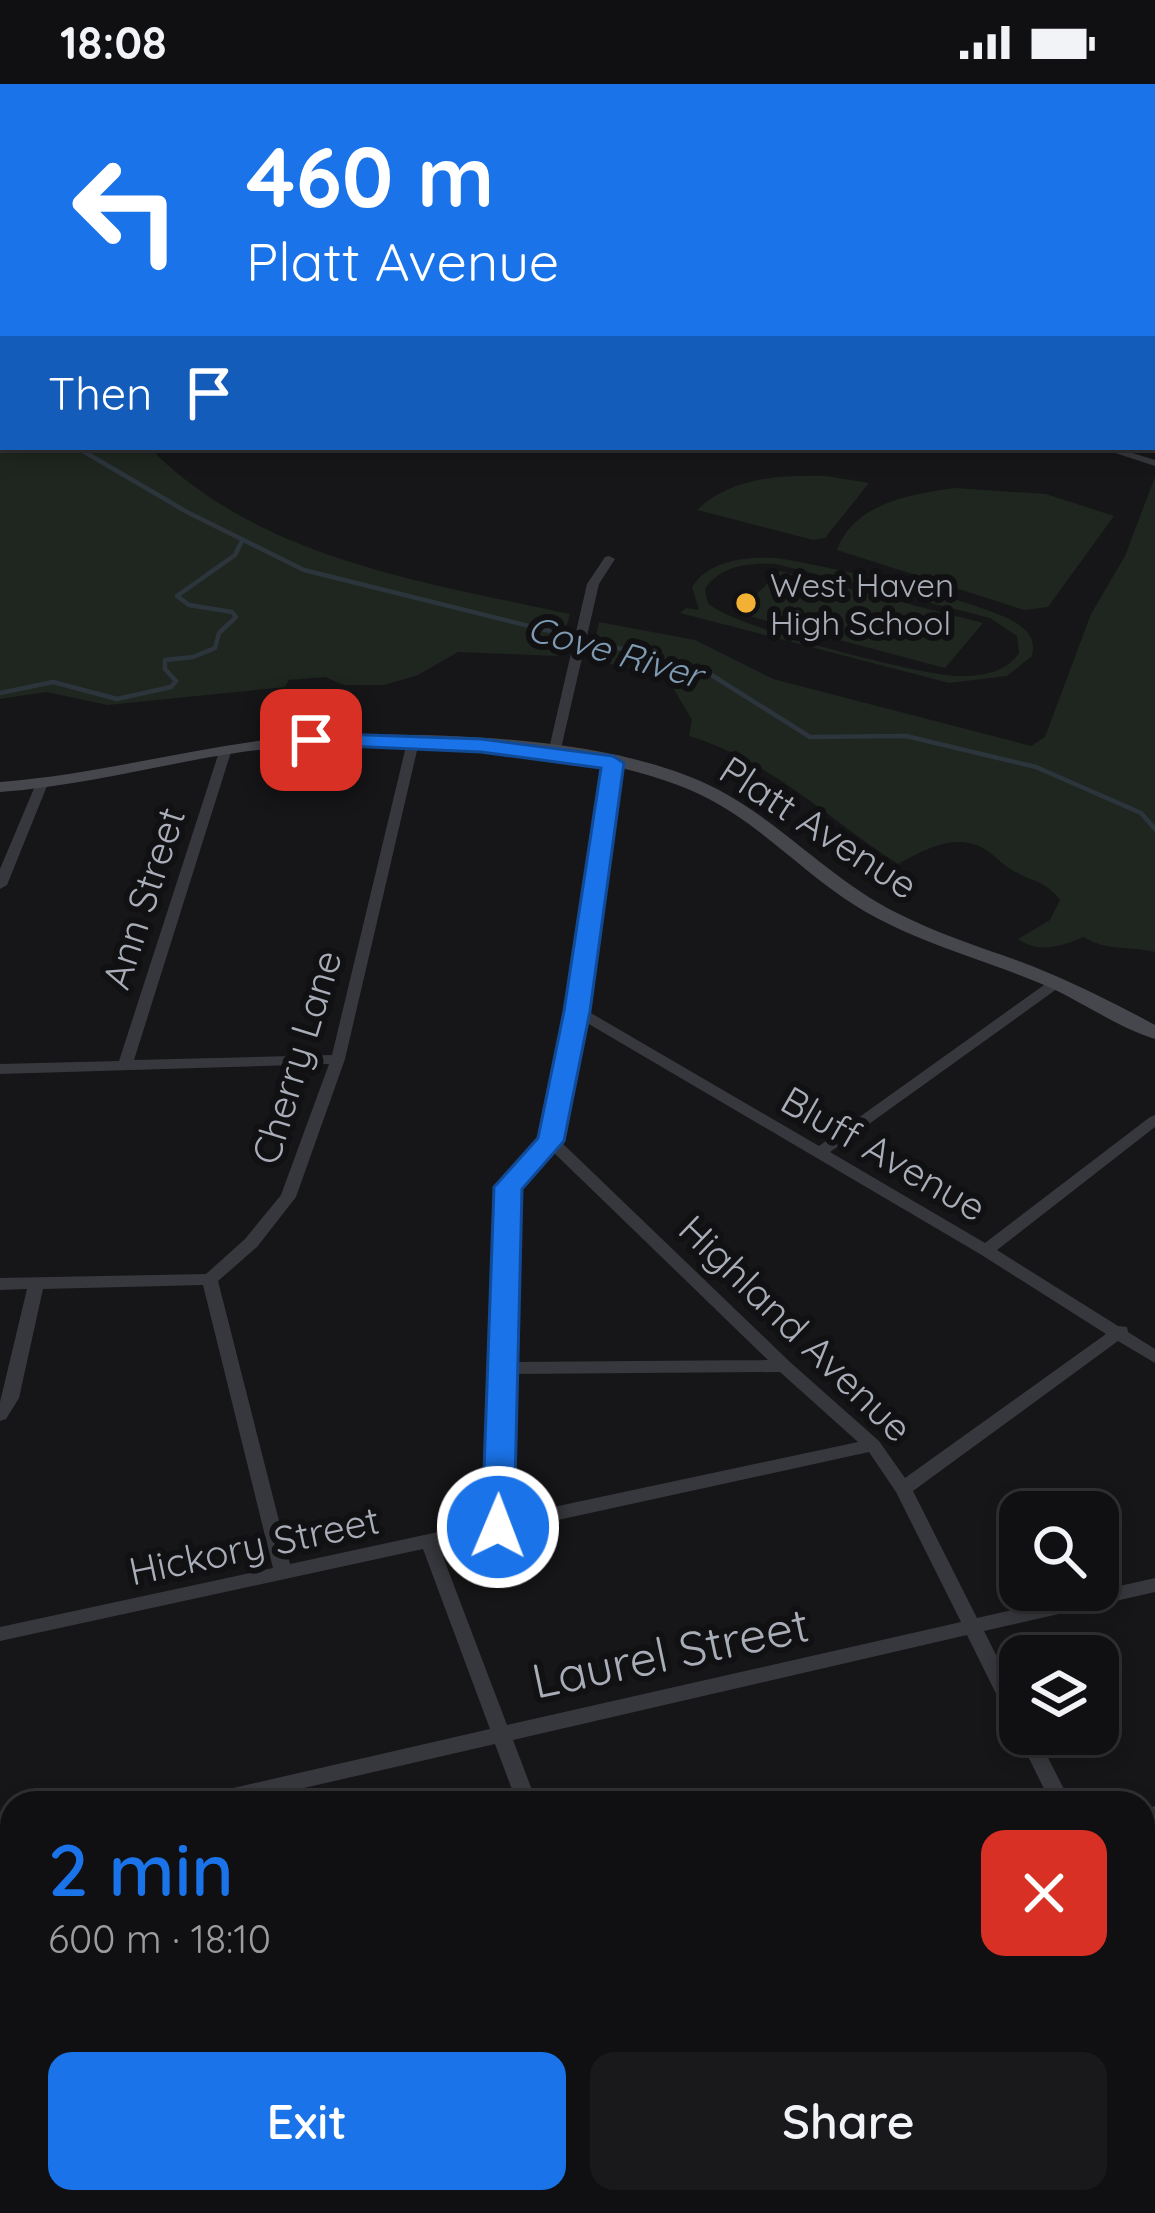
<!DOCTYPE html>
<meta charset="utf-8">
<style>
body{margin:0;font-family:Quicksand,sans-serif;background:#19191b;color:#f1f3f6;height:100vh;display:flex;flex-direction:column;font-size:45px;white-space:nowrap}
*{box-sizing:border-box;margin:0}
p{font-size:39px;color:#9c9d9f}
.icon{flex:none;width:66px;height:66px;fill:none;stroke:currentColor;stroke-width:2;stroke-linecap:round;stroke-linejoin:round}
.map{position:relative;flex:1;overflow:hidden}
.drawer{position:absolute;left:0px;top:1707px;width:1155px;height:423px;display:flex;flex-direction:column;background:#101012;border-radius:36px 36px 0 0;box-shadow:0 6px 18px #0003,0 0 0 3px #303032}
.drawer>*{flex:none}
.guide{position:absolute;left:0px;top:0px;width:1155px;height:366px;box-shadow:0 6px 18px #0003,0 0 0 3px #303032;background:#1a73e8;color:#fff;overflow:hidden}
.fabs{position:absolute;left:999px;top:1407px;display:grid;gap:24px}
.fabs a{display:grid;place-items:center;width:120px;height:120px;border-radius:24px;background:#101012;box-shadow:0 6px 18px #0003,0 0 0 3px #303032;font-size:60px}
.pin{position:absolute;display:grid;place-items:center;width:102px;height:102px;color:#fff;margin:-51px;border-radius:24px;box-shadow:0 6px 18px #0006}
.me{position:absolute;width:132px;margin:-66px;rotate:1deg;stroke-linejoin:round;filter:drop-shadow(0 0 9px #0008)}
.turn{display:flex;align-items:center;gap:42px;height:252px;padding:0 48px;font-size:54px}
.turn .icon{width:156px;height:156px;stroke-width:2.5}
.turn b{display:block;font-size:84px;line-height:102px}
.then{display:flex;align-items:center;height:114px;padding:0 48px;background:#0003;gap:24px;font-size:45px}
.round{display:grid;place-items:center;flex:none;width:126px;height:126px;border-radius:24px;background:#19191b}
.summary{display:flex;align-items:center;justify-content:space-between;height:204px;padding:0 48px}
h1{font-size:72px;font-weight:600;line-height:90px;color:#1a73e8}
.action{display:flex;gap:24px;margin-top:auto;padding:24px 48px}
.action a{flex:1;height:138px;border-radius:24px;background:#1a73e8;color:#fff;font-size:48px;font-weight:600;line-height:138px;text-align:center}
.action a+a{background:#19191b;color:#f1f3f6}
.status{display:flex;justify-content:space-between;align-items:center;height:84px;padding:0 60px;background:#101012;direction:ltr}
.status svg{height:33px;fill:currentColor}
.map>svg:first-child{display:block}
</style>
<div class="status"><b>18:08</b><svg viewBox="0 0 49 12"><path d="M0 12V9h3v3zM5 12V6h3v6zM10 12V3h3v9zM15 12V0h3v12zM26 1h20v11H26zM47 4h2v5h-2z"/></svg></div>
<div class="map">
<svg width="1155" height="2129" viewBox="0 0 1155 2129">
<rect width="100%" height="100%" fill="#161618"/>
<path fill="#1e261f" fill-rule="evenodd" d="M 0,41 L 3,363 L 149,363 C 258,475 424,498 570,530 L 558,572 L 458,568 L 418,591 L 384,601 L 344,601 L 325,593 L 289,596 L 285,603 L 108,621 L 46,608 L 0,615 Z
M 826,392 L 869,399 L 825,454 L 813,456 L 697,426 C 731,393 781,391 826,392 Z
M 1155,393 L 1155,868 C 1131,862 1104,867 1084,853 C 1061,862 1039,870 1018,855 L 1050,836 L 1060,816 C 1046,797 1032,798 1012,786 C 1001,780 992,768 981,763 C 953,749 922,767 898,780 C 827,734 771,677 689,652 L 692,636 L 666,592 L 592,576 L 599,538 L 695,556 L 773,595 L 1031,662 L 1045,653 L 1091,530 L 1125,472 Z
M 955,404 L 1046,410 L 1114,432 L 1048,523 L 1024,526 L 837,466 C 854,419 911,410 955,404 Z
M 777,474 C 819,480 992,519 1019,541 C 1031,549 1035,558 1032,572 L 1007,592 L 949,599 L 680,529 L 686,524 L 699,526 L 692,503 C 710,475 747,473 777,474 ZM 776,480 L 990,534 L 1017,552 L 1019,569 C 1006,588 983,592 960,592 C 923,592 731,543 708,519 L 705,505 C 721,481 749,479 776,480 Z
M 780,487 L 983,539 L 945,584 L 738,529 Z"/>
<g fill="none" stroke-linecap="round" stroke-linejoin="round">
<path stroke="#2c353c" stroke-width="4.5" d="M 76,363 L 187,428 L 304,486 L 702,585 L 810,653 L 906,652 L 1036,683 L 1141,729 L 1155,745
M 0,609 L 53,598 L 117,615 L 171,603 L 176,597 L 165,585 L 165,576 L 193,573 L 215,564 L 219,549 L 236,533 L 232,528 L 189,521 L 177,512 L 235,471 L 241,459"/>
<path fill="#37383d" fill-rule="evenodd" d="M 105,0 L 121,0 L 128,3 L 112,3 Z
M 170,0 L 178,0 L 175,3 L 167,3 Z
M 411,0 L 427,0 L 435,3 L 419,3 Z
M 622,0 L 632,0 L 628,3 L 618,3 Z
M 998,0 L 1011,0 L 1017,3 L 1004,3 Z
M 1149,0 L 1155,0 L 1155,3 L 1146,3 Z
M 1152,38 L 1155,38 L 1155,43 L 1152,43 Z
M 1097,363 L 1113,363 L 1155,376 L 1155,382 Z
M 609,472 L 615,475 L 599,500 L 560,669 L 558,672 L 550,672 L 548,669 L 587,500 L 605,473 Z
M 413,654 L 419,658 L 345,975 L 296,1113 L 257,1163 L 218,1197 L 290,1480 L 489,1437 L 500,1103 L 544,1056 L 570,927 L 607,679 L 609,676 L 617,676 L 619,679 L 584,925 L 819,1062 L 1051,896 L 1061,896 L 1063,899 L 1061,902 L 830,1068 L 985,1159 L 1150,1033 L 1155,1031 L 1155,1043 L 997,1166 L 1118,1242 L 1127,1243 L 1128,1248 L 1155,1265 L 1155,1279 L 1118,1257 L 913,1407 L 977,1534 L 1155,1494 L 1155,1508 L 984,1547 L 1020,1619 L 1020,1650 L 1036,1650 L 1071,1719 L 1051,1719 L 1017,1650 L 1019,1645 L 1013,1644 L 967,1551 L 513,1656 L 537,1719 L 517,1719 L 495,1660 L 239,1719 L 193,1719 L 196,1713 L 203,1711 L 490,1645 L 423,1465 L 0,1557 L 0,1543 L 273,1484 L 203,1201 L 43,1205 L 19,1314 L 6,1335 L 0,1337 L 0,1318 L 27,1205 L 0,1206 L 0,1194 L 206,1190 L 245,1155 L 281,1111 L 329,980 L 0,990 L 0,980 L 119,977 L 219,668 L 225,664 L 231,668 L 134,976 L 332,971 L 407,658 ZM 582,936 L 980,1170 L 1106,1250 L 905,1394 L 879,1357 L 790,1278 L 559,1056 ZM 551,1066 L 768,1276 L 511,1278 L 516,1104 ZM 780,1288 L 858,1358 L 507,1433 L 511,1290 ZM 869,1368 L 896,1408 L 961,1538 L 507,1641 L 439,1462 Z
M 41,698 L 47,702 L 7,801 L 0,805 L 0,785 L 35,702 Z
M 1155,1722 L 1155,1738 L 1143,1741 L 1143,1725 Z
M 12,1756 L 12,1774 L 0,1777 L 0,1759 Z
M 1143,1875 L 1150,1877 L 1155,1887 L 1155,1917 L 1148,1915 L 1143,1905 Z
M 1155,1990 L 1155,2010 L 1143,2013 L 1143,1993 Z
M 12,2001 L 12,2021 L 0,2024 L 0,2004 Z
M 679,2118 L 729,2118 L 726,2126 L 717,2129 L 667,2129 L 670,2121 Z"/>
<path fill="#45474d" fill-rule="evenodd" d="M 0,32 L 3,32 L 3,39 L 0,39 Z
M 1152,266 L 1155,267 L 1155,275 L 1152,274 Z
M 315,651 C 435,649 610,650 717,705 C 782,739 831,796 897,829 C 940,851 987,865 1032,882 C 1074,899 1115,919 1155,941 L 1155,955 C 1119,944 1084,919 1049,903 C 985,875 915,859 856,822 C 802,788 758,738 701,711 C 589,657 365,651 242,668 C 161,680 82,702 0,708 L 0,698 C 106,690 209,658 315,651 Z"/>
</g>
<path fill="#1a73e8" stroke="#114b97" stroke-width="3" d="M 311,649 L 481,655 L 613,672 L 624,679 L 590,927 L 564,1057 L 522,1105 L 514,1443 L 509,1451 L 486,1451 L 482,1443 L 494,1103 L 538,1054 L 564,927 L 601,684 L 481,668 L 303,660 L 303,651 Z"/>
<circle fill="#f2b134" stroke="#111113" stroke-width="4.5" cx="746" cy="519" r="12"/>
<g text-anchor="middle" dominant-baseline="central" stroke-width="12" stroke-linejoin="round" paint-order="stroke">
<g font-size="33" fill="#a8adb8" stroke="#111113" text-anchor="start">
<text x="770" y="500">West Haven<tspan x="770" dy="38">High School</tspan></text>
</g>
<g font-size="36" font-style="italic" fill="#7f9bb3" stroke="#111113">
<text transform="translate(615 567) rotate(16)">Cove River</text>
</g>
<g font-size="39" fill="#a8adb8" stroke="#111113">
<text transform="translate(819 743) rotate(33)">Platt Avenue</text>
<text transform="translate(143 814) rotate(-72)">Ann Street</text>
<text transform="translate(296 973) rotate(-73)">Cherry Lane</text>
<text transform="translate(884 1069) rotate(30)">Bluff Avenue</text>
<text transform="translate(796 1244) rotate(44)">Highland Avenue</text>
<text transform="translate(254 1461) rotate(-12)">Hickory Street</text>
</g>
<g font-size="48" fill="#a8adb8" stroke="#111113">
<text transform="translate(670 1568) rotate(-12)">Laurel Street</text>
</g>
</g>
</svg>
<div class="fabs">
<a><svg class="icon" aria-label="search" viewBox="0 0 24 24"><circle cx="10" cy="10" r="6"/><path d="M15 15l6 6"/></svg></a>
<a><svg class="icon" aria-label="layers" viewBox="0 0 24 24"><path d="M12 4l9 5-9 5-9-5zM3 14l9 5 9-5"/></svg></a>
</div>
<div class="pin" style="left:311px;top:656px;background:#d93025"><svg class="icon" aria-label="arrive" viewBox="0 0 24 24"><path d="M6 21V4h12l-3 4 3 4H6"/></svg></div>
<svg class="me" style="left:498px;top:1443px" viewBox="-20 -20 40 40"><circle r="17" fill="#1a73e8" stroke="#fff" stroke-width="3"/><path d="M0-11L8 9 0 5-8 9z" fill="#fff"/></svg>
<div class="guide">
<div class="turn"><svg class="icon" aria-label="left" viewBox="0 0 24 24"><path d="M17 20v-9H6M10 6l-5 5 5 5"/></svg><div><b>460 m</b>Platt Avenue</div></div>
<div class="then">Then<svg class="icon" aria-label="arrive" viewBox="0 0 24 24"><path d="M6 21V4h12l-3 4 3 4H6"/></svg></div>
</div>
<section class="drawer">
<div class="summary"><div><h1>2 min</h1><p>600 m · 18:10</p></div><a class="round" style="background:#d93025;color:#fff"><svg class="icon" aria-label="close" viewBox="0 0 24 24"><path d="M6 6l12 12M18 6L6 18"/></svg></a></div>
<div class="action"><a>Exit</a><a>Share</a></div>
</section>
</div>
